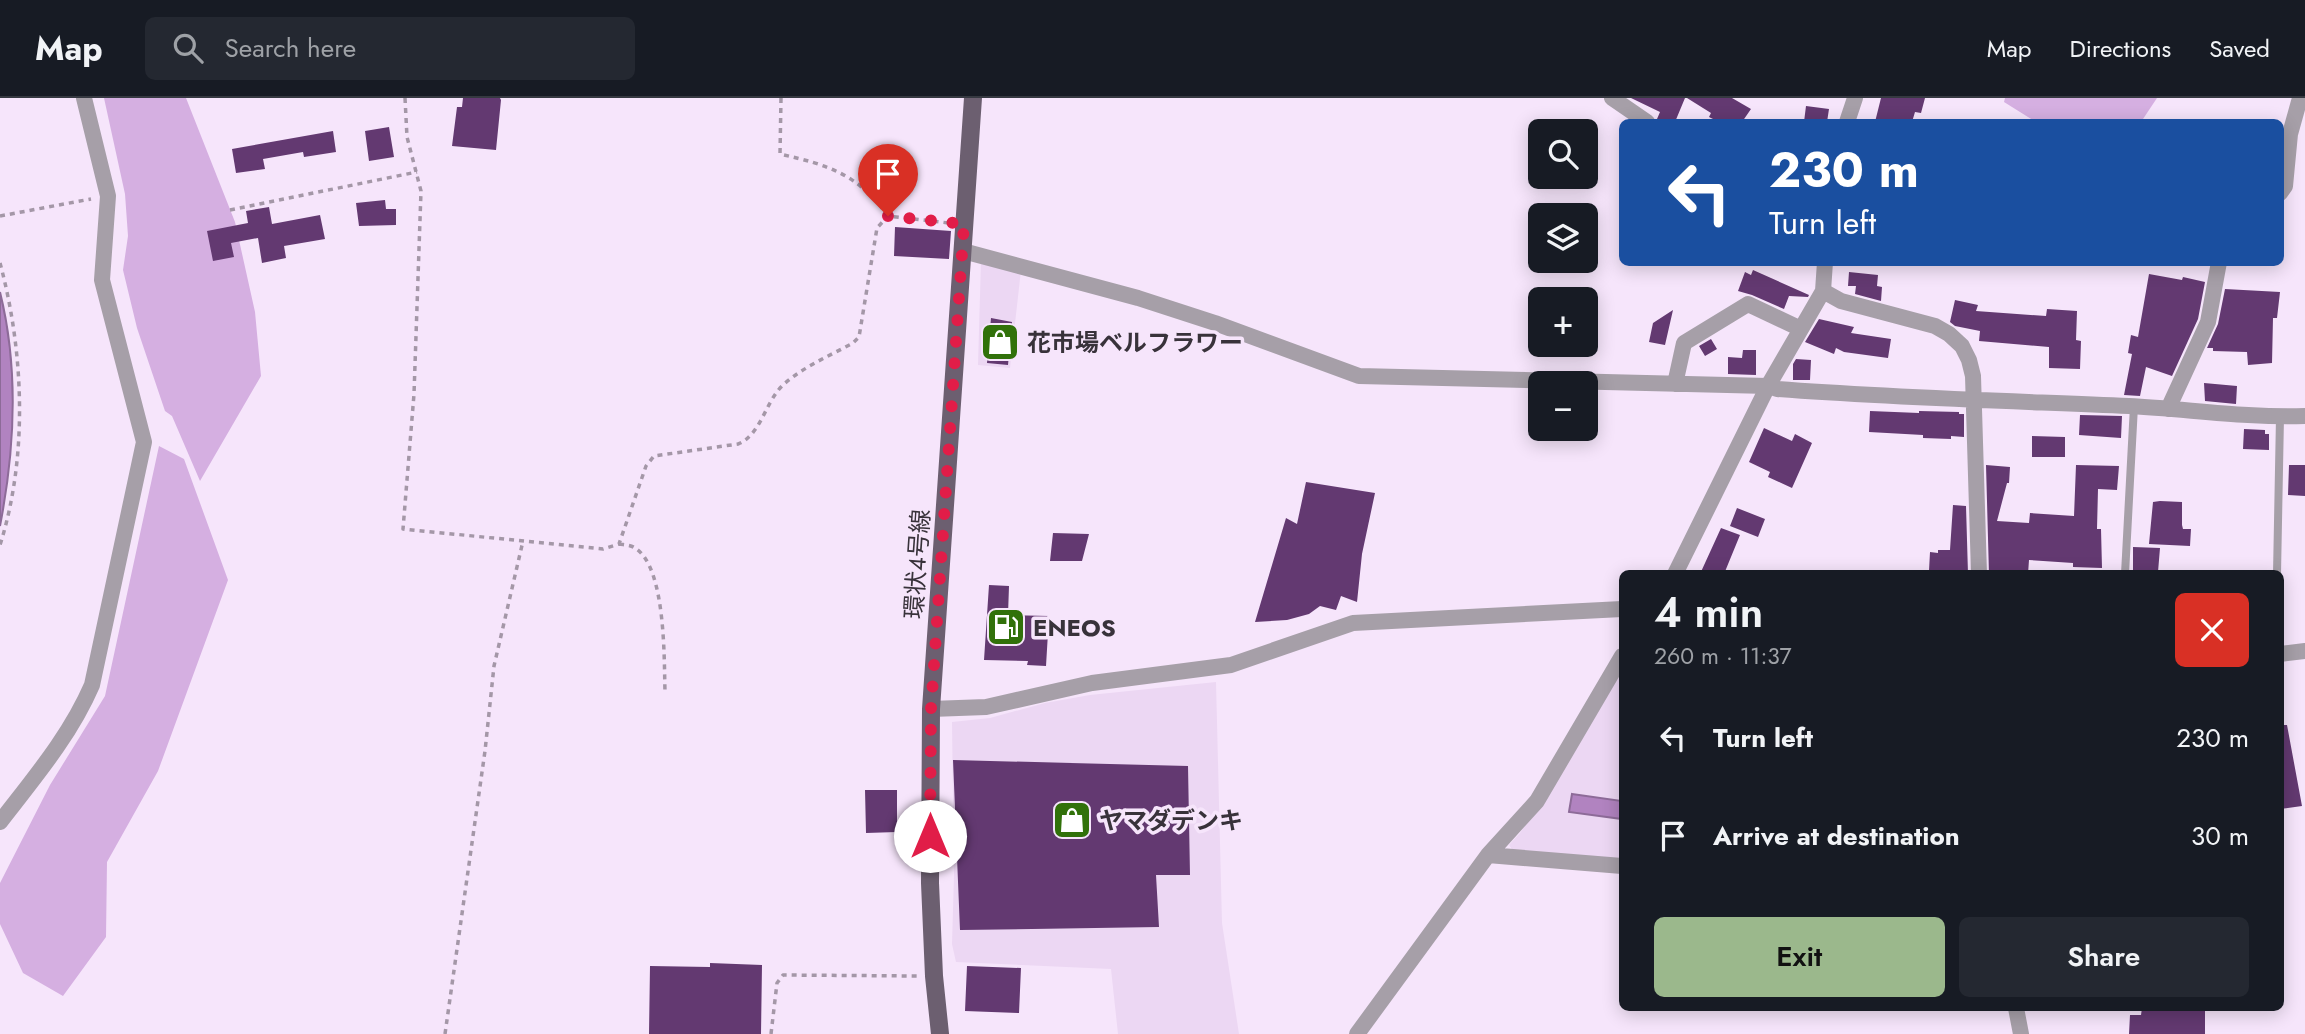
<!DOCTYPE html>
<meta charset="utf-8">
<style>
body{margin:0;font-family:Jost,"Noto Sans JP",sans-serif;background:#242831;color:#f1f3f6;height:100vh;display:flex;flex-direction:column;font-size:26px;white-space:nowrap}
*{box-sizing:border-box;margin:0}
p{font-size:23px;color:#9ea1a6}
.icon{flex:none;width:38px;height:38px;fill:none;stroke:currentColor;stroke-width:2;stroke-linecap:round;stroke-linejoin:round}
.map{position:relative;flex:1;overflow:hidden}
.sheet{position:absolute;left:1619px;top:472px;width:665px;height:441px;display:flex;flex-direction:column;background:#171b24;border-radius:10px;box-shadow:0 4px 18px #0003}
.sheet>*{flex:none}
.top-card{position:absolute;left:1619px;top:21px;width:665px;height:147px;border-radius:10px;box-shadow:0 4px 18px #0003;background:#1a4fa0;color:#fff;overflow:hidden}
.tools{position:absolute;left:1528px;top:21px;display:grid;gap:14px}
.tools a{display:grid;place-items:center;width:70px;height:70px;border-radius:10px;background:#171b24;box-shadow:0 4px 18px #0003;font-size:35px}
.pin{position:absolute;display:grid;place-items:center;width:60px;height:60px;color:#fff;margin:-72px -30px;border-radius:50% 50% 50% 0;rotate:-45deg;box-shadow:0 0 7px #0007}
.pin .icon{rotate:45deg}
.me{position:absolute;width:77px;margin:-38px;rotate:0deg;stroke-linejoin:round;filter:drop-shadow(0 0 5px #0008)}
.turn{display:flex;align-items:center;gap:24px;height:147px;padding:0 35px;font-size:32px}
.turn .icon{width:91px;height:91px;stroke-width:2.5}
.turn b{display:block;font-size:49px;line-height:60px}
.round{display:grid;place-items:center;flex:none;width:74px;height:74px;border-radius:10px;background:#242831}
.head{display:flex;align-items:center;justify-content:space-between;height:119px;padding:0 35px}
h1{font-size:42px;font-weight:600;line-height:52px}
.button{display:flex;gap:14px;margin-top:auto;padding:14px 35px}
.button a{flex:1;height:80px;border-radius:10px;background:#9bb88c;color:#111;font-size:28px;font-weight:600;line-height:80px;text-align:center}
.button a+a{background:#242831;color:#f1f3f6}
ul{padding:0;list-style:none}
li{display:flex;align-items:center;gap:21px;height:98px;padding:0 35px}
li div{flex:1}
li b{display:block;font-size:26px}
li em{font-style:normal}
header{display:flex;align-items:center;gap:42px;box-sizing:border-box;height:98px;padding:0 35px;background:#171b24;border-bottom:2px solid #363941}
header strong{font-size:33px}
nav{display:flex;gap:38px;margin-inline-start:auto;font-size:24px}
.search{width:490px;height:63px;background:#242831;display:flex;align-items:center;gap:18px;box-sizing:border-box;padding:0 24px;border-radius:10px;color:#9ea1a6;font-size:26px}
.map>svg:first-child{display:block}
</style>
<header>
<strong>Map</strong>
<div class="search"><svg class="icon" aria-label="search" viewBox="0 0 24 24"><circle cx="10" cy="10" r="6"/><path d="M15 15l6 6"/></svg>Search here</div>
<nav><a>Map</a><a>Directions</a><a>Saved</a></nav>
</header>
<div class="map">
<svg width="2305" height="936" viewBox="0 0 2305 936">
<rect width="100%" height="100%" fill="#f6e5fb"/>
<path fill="#ecd7f3" d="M 981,163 L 1021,172 L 1010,270 L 978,267 Z
M 1622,571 L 1622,761 L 1514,754 L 1509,747 L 1520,735 L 1549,693 Z
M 1216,584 L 1222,825 L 1239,936 L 1118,936 L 1111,871 L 956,864 L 952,846 L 954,778 L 952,624 L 990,620 L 1045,605 L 1090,597 Z"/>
<path fill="#d5afe1" d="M 104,0 L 186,0 L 235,124 L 255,214 L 261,278 L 200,383 L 172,318 L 165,313 L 137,230 L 123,172 L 128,138 L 125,96 Z
M 2005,0 L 2157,0 L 2141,24 L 2036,24 L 2004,4 Z
M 159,348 L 184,361 L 228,482 L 158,673 L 107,764 L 106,839 L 63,898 L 23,875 L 0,826 L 0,785 L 50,687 L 105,598 Z"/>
<path fill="#b183c0" stroke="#8d6b98" stroke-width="2" d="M 0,194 C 19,271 15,351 0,428 Z
M 1572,696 L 1622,703 L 1622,721 L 1569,714 Z"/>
<path fill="#633971" d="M 463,0 L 500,0 L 501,2 L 496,52 L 452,48 L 457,9 L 462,9 Z
M 1631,0 L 1685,0 L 1675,24 L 1665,24 L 1657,21 L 1660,14 Z
M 1687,0 L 1732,0 L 1751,11 L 1742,24 L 1719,24 L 1709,19 L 1711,15 Z
M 1881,0 L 1925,0 L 1921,15 L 1915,14 L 1912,24 L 1875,24 Z
M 1806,8 L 1829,11 L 1827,24 L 1804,24 Z
M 389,29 L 394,59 L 369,63 L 365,33 Z
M 333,33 L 336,54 L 304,59 L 303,54 L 263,61 L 265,71 L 236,75 L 232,51 Z
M 385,102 L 386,111 L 396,111 L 396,127 L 359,128 L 356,105 Z
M 269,109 L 272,126 L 320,117 L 325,141 L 284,148 L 286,160 L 262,165 L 258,140 L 231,145 L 234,159 L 213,163 L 207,133 L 248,125 L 246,113 Z
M 895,129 L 951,133 L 949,161 L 894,158 Z
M 1753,172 L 1809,197 L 1808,199 L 1789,198 L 1784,211 L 1752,197 L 1738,193 L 1745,174 L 1751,177 Z
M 1849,174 L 1878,177 L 1877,188 L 1882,189 L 1881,203 L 1855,196 L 1856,188 L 1848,188 Z
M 2149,176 L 2182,182 L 2183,179 L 2205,184 L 2198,221 L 2172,278 L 2146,269 L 2140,298 L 2124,297 L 2132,256 L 2128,255 L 2131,237 L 2138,239 Z
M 2225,191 L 2280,194 L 2277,220 L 2273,220 L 2272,265 L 2248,267 L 2247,254 L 2213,253 L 2213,250 L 2207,250 L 2218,226 Z
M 1955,202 L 1978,207 L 1976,213 L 2046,218 L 2047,211 L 2077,213 L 2076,242 L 2081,243 L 2080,271 L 2049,270 L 2049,249 L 1979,243 L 1980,233 L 1955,228 L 1950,224 Z
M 1673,212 L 1665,247 L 1649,244 L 1653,225 Z
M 991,220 L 1012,224 L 1008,267 L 987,265 Z
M 1819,221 L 1854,229 L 1851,235 L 1891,241 L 1888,260 L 1844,254 L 1836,250 L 1834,256 L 1805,244 Z
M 1711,241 L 1717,251 L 1705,258 L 1699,248 Z
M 1743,252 L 1756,252 L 1756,277 L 1728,276 L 1728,259 L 1742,260 Z
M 1796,261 L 1811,262 L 1810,282 L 1793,282 L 1793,266 Z
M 2204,285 L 2237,288 L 2236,306 L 2205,303 Z
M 1870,313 L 1919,315 L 1919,313 L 1959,314 L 1959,316 L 1964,316 L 1964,339 L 1951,338 L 1951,341 L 1923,340 L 1923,337 L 1869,334 Z
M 2080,317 L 2122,318 L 2121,340 L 2079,337 Z
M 1764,330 L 1792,343 L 1795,336 L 1812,345 L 1792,390 L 1768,379 L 1770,374 L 1749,364 Z
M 2244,331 L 2265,332 L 2265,336 L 2269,336 L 2269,352 L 2243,351 Z
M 2032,338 L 2065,339 L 2065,359 L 2032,359 Z
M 1986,367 L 2010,369 L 2009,385 L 2007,385 L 1997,423 L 2029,425 L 2030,415 L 2074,418 L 2076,367 L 2119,368 L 2117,392 L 2098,391 L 2097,431 L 2101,431 L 2102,470 L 2073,469 L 2073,465 L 2029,462 L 2028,476 L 1989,476 Z
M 2289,367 L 2305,367 L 2305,398 L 2288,397 Z
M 1306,384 L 1375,395 L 1362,456 L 1357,504 L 1341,498 L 1336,512 L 1320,508 L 1309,516 L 1287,522 L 1255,524 L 1286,420 L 1297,426 Z
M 2160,403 L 2182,404 L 2182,427 L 2183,431 L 2191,431 L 2190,448 L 2149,446 L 2153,404 Z
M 1953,407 L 1966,408 L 1968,476 L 1929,473 L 1930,454 L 1938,455 L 1938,452 L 1950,452 Z
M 1737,410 L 1765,421 L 1758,439 L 1730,428 Z
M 1721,430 L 1740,437 L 1724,476 L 1700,476 Z
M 1053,435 L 1089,436 L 1082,463 L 1050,463 Z
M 2133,449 L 2160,450 L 2158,474 L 2133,473 Z
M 989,487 L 1009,488 L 1008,517 L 1049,518 L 1046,568 L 1027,567 L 1028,563 L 984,562 Z
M 2280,627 L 2287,627 L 2302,708 L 2280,711 Z
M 953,662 L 1188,668 L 1190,777 L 1156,777 L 1159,829 L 960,832 Z
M 865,692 L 897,692 L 897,734 L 866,735 Z
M 710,865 L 762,867 L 761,936 L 649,936 L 650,868 L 710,869 Z
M 967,868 L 1021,870 L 1019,915 L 965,913 Z
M 2142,910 L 2205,910 L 2205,936 L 2129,936 L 2130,917 L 2141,917 Z"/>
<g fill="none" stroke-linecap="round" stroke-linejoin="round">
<path stroke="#a497a7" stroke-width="3.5" stroke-dasharray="5 5" stroke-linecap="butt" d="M 405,0 L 407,39 L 421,93 L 414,296 L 403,431 L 603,451 L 619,446 L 646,368 L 654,358 L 738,346 C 761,337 765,304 783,287 C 803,269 829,258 853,245 L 859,239 L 877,130 L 888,118
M 781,0 L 780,56 C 828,67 858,76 888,118 L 949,125
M 230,112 L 417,74
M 0,118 L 91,101
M 0,165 C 24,254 28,359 0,447
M 619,446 C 625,447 631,447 635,450 C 666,469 664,561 665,594
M 445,936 L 485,653 L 494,568 L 523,443
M 771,936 L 777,885 L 783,877 L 918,878"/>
<path stroke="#a69fa8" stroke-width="8" d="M 2125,476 L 2134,308
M 2277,476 L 2280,319"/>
<path stroke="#a69fa8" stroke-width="16" d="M 1612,0 L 1647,24
M 1847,24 L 1855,0
M 2280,95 L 2285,88 L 2290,36 L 2300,0
M 963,153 L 1138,200 L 1215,225 L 1359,278 L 1768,288 L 1777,291 C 1894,300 2011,303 2129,308 C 2188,311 2246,320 2305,318
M 1823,193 L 1841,203 L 1935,228 L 1949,236 L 1962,248 L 1969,262 L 1973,278 L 1979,476
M 1675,286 L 1684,245 L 1748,206 L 1801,231
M 2168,311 L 2208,224 L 2219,164
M 1675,476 L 1768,288 L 1823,193 L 1825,164
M 2280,556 L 2305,553
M 931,611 L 986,609 L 1092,585 L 1231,567 L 1353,525 L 1622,511
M 0,724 C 34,680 70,638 92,587 L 144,344 L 102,182 L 108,98 L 84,0
M 1488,757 L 1622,768
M 2016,910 L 2021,936
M 1357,936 L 1488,757 L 1537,703 L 1622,558"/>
<path stroke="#6c5f70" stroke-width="18" d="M 940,936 L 934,878 L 930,785 L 931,611 L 973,0"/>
</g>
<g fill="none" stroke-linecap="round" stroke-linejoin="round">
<path stroke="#e11d48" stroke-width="12" stroke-dasharray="0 21.6" d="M 888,118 L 964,126 L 931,611 L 930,738"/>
</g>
<defs>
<symbol id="shop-square" viewBox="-11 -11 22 22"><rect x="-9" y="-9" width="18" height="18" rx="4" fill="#31710a" stroke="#f6e5fb"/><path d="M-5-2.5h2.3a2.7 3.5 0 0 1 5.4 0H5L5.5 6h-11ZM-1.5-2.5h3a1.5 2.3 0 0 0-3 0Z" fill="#fff"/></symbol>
<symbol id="fuel-square" viewBox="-11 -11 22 22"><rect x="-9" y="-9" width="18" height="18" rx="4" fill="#31710a" stroke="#f6e5fb"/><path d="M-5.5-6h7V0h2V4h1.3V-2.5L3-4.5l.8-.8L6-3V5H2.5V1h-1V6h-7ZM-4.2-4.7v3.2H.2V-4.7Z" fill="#fff"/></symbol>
</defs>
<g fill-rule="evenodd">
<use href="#shop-square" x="978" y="222" width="44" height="44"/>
<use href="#fuel-square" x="984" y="507" width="44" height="44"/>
<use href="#shop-square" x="1050" y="700" width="44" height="44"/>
</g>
<g text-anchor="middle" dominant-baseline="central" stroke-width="7" stroke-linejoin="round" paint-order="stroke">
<g font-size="24" font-weight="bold" fill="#38323a" stroke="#f6e5fb" text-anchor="start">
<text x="1027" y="244">花市場ベルフラワー</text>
<text x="1033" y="529">ENEOS</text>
<text x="1099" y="722">ヤマダデンキ</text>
</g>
<g font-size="24" fill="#38323a" stroke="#f6e5fb">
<text transform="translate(917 466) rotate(-86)">環状4号線</text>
</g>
</g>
</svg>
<div class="tools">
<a><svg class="icon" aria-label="search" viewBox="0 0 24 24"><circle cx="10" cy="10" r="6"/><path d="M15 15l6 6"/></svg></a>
<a><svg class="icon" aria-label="layers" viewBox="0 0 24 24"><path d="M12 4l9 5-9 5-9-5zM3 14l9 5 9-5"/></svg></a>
<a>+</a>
<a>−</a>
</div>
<div class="pin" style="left:888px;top:118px;background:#d93025"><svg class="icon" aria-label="arrive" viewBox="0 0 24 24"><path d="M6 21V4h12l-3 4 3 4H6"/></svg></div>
<svg class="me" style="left:930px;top:738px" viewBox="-20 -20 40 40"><circle r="19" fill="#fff"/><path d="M0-13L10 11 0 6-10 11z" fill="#e11d48"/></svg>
<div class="top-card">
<div class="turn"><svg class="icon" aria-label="left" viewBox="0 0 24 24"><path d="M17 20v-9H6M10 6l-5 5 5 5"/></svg><div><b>230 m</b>Turn left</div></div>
</div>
<section class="sheet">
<div class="head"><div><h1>4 min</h1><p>260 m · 11:37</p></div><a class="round" style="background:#d93025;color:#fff"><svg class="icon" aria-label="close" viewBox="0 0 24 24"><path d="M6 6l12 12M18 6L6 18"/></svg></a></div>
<ul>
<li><svg class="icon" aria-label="left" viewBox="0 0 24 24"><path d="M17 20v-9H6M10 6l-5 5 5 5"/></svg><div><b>Turn left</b></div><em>230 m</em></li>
<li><svg class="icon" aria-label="arrive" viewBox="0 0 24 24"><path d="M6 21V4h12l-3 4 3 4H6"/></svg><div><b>Arrive at destination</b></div><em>30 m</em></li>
</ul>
<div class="button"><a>Exit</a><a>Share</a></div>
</section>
</div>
